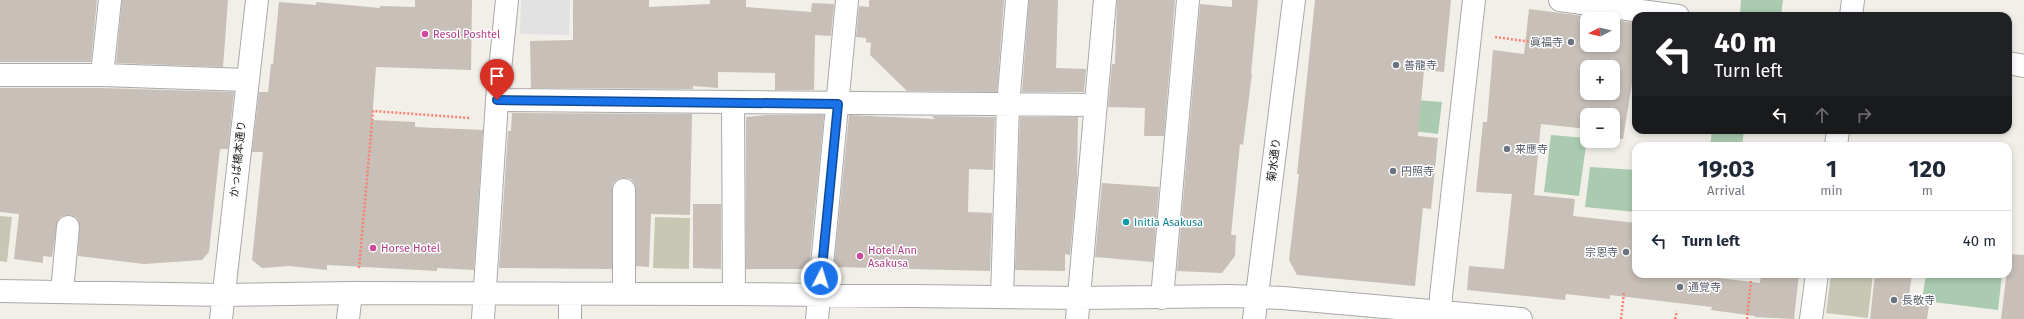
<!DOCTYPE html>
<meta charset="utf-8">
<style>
body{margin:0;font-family:"Fira Sans","Noto Sans JP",sans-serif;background:#f2f2f3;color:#1f2937;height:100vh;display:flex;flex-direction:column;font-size:15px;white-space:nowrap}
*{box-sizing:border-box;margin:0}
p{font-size:13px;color:#747a83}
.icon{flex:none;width:22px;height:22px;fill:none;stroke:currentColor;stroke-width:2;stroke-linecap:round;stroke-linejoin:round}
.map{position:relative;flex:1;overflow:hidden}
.panel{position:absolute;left:1632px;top:142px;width:380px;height:136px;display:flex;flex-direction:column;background:#fff;border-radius:12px;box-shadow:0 2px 6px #0003}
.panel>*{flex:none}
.hud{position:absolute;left:1632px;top:12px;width:380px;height:122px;border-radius:12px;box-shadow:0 2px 6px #0003;background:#202124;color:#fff;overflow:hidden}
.needle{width:26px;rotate:263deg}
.tools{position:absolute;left:1580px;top:12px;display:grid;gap:8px}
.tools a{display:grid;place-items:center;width:40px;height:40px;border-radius:8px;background:#fff;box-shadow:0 2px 6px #0003;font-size:20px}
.pin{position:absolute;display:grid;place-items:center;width:34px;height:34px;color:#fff;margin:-41px -17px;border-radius:50% 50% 50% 0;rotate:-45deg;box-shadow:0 0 4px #0007}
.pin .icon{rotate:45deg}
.me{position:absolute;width:44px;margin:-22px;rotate:5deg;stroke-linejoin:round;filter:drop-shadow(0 0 3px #0008)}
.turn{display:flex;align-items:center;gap:14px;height:84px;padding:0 16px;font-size:18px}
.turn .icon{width:52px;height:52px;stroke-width:2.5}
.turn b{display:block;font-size:28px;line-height:34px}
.lanes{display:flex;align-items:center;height:38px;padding:0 16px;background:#0003;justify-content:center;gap:20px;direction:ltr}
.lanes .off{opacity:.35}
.eta{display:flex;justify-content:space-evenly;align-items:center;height:68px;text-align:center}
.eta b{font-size:24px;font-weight:700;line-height:28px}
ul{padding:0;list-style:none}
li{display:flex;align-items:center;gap:12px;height:60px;padding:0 16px;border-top:1px solid #e0e1e3}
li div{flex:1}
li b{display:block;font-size:15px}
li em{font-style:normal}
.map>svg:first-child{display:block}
</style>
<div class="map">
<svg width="2024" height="319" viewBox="0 0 2024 319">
<rect width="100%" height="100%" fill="#f2efe9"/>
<path fill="#c7c7b4" d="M 0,216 L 12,217 L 7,262 L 0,261 Z
M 655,217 L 690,218 L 689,269 L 653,268 Z
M 1831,274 L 1873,274 L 1868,318 L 1826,313 Z"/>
<path fill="#aacbaf" d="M 1741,0 L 1783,0 L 1781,16 L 1740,12 Z
M 1351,95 L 1442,102 L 1438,134 L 1348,123 Z
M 1712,130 L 1744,130 L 1742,146 L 1710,146 Z
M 1551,135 L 1587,138 L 1579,196 L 1544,192 Z
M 1590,167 L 1636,170 L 1636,212 L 1585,207 Z
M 1926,274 L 2002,274 L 1998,310 L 1933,302 L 1934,295 L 1923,294 Z"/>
<path fill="#e2e2e2" d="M 521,0 L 570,0 L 569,35 L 520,34 Z"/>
<path fill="#c7bfb8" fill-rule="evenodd" d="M 0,0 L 97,0 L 91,62 L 0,62 Z
M 122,0 L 228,0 L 223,67 L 116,63 Z
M 415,0 L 472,0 L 471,70 L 376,67 L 372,120 L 415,122 L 415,127 L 483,130 L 474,270 L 437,268 L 437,271 L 327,265 L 327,270 L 289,266 L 262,268 L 252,260 L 263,152 L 252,152 L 259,92 L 268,92 L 271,64 L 273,64 L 279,2 L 316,5 L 316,2 L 380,8 L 380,6 L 415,7 Z
M 573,0 L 649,0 L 649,7 L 710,4 L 710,0 L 746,0 L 746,7 L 811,12 L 812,3 L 834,4 L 831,36 L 815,35 L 814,90 L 775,90 L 775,73 L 718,72 L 718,88 L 693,86 L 693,89 L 531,88 L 530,41 L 573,40 Z
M 869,0 L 1004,0 L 997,92 L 907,91 L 870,55 L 871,43 L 866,42 L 866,38 L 856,37 L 859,6 L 869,7 Z
M 1029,0 L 1058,0 L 1056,68 L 1086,69 L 1084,92 L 1022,92 Z
M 1117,0 L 1175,0 L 1164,136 L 1144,136 L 1145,108 L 1108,107 L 1112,64 L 1115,64 Z
M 1232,0 L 1258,0 L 1251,74 L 1252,74 L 1243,145 L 1240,144 L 1231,235 L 1236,235 L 1235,256 L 1222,273 L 1177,271 L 1200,4 L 1232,7 Z
M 1315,0 L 1451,0 L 1444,72 L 1424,70 L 1418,136 L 1438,138 L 1431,209 L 1423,208 L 1415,286 L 1297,275 L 1289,260 L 1299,174 L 1297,174 L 1299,155 Z
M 1529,9 L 1607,19 L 1587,19 L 1587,45 L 1613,45 L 1613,20 L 1636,23 L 1636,71 L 1634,71 L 1623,139 L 1613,138 L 1613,115 L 1587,115 L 1587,129 L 1541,124 L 1534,195 L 1575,199 L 1573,216 L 1636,223 L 1636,274 L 1712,274 L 1712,277 L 1760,283 L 1761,274 L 1799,274 L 1794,319 L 1755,317 L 1755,316 L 1711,310 L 1712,307 L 1610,295 L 1610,299 L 1566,294 L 1565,300 L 1467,290 L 1469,266 L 1504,269 L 1512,194 L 1476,192 L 1483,122 L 1487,122 L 1493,50 L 1524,54 ZM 1587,67 L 1613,67 L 1613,93 L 1587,93 Z
M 0,88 L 102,88 L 234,92 L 228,149 L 220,149 L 209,252 L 202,260 L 144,264 L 78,256 L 79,222 L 76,217 L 69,215 L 62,216 L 58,220 L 52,257 L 43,256 L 43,263 L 14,259 L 19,214 L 0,212 Z
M 512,113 L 692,114 L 690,215 L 651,214 L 649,267 L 636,266 L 636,190 L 635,184 L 631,179 L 624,178 L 618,179 L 613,183 L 612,190 L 612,269 L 499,268 L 508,131 L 511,131 Z
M 766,115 L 824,115 L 809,269 L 746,269 L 746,117 Z
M 849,115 L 935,119 L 932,116 L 995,117 L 993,170 L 969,169 L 968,212 L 992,213 L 990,271 L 834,267 Z
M 1020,117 L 1078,117 L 1077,180 L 1070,255 L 1065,254 L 1065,271 L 1015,270 Z
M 1102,183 L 1159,187 L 1153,262 L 1095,257 Z
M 693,204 L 721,204 L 721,269 L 693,268 Z
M 2009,254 L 2024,255 L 2024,319 L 2001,319 Z
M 1875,274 L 1912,274 L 1909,296 L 1930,298 L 1927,319 L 1870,319 Z"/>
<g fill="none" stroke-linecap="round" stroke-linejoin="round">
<defs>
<path id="minor" d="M 1560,0 L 1678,16
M 1851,16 L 1853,0
M 2008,63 L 2024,66
M 0,75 L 102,75 L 247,80
M 102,75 L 110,0
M 497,100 L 1094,105
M 733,103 L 734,294
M 1836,146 L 1838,130
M 0,291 L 224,295 L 351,293 L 734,294 L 1079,298 L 1230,296 L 1283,298 L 1521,319
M 62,292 L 68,227
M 570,294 L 570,319
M 624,294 L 624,190
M 1002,297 L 1008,105 L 1017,0
M 1162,298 L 1188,0
M 1441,312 L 1441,296 L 1474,0
M 221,319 L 257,0
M 348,319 L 351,293
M 483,319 L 497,100 L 507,0
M 817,319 L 847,0
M 1077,319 L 1105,0
M 1254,319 L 1294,0
M 1811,319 L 1817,274"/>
</defs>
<use href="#minor" stroke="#a9a9a9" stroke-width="24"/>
<path stroke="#fa8072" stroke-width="2.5" stroke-dasharray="2 2" stroke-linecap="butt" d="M 1495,37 L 1532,42
M 1432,63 L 1438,64
M 359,268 L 373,111 L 470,118
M 1621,319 L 1624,292
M 1675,319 L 1677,311
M 1747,319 L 1751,280"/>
<use href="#minor" stroke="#fff" stroke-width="22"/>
</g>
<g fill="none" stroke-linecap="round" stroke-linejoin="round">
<defs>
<path id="route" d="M 497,100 L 838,104 L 821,278"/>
</defs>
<use href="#route" stroke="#114b97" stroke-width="10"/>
<use href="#route" stroke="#1a73e8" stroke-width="7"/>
</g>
<g fill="#d1479c" stroke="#fff" stroke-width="1.5">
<circle cx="425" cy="34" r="4"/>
<circle cx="373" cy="248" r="4"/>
<circle cx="860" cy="256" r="4"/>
</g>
<g fill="#6b7280" stroke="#fff" stroke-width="1.5">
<circle cx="1571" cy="42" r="4"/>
<circle cx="1396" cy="65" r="4"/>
<circle cx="1507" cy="149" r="4"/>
<circle cx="1393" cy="171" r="4"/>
<circle cx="1626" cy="252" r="4"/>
<circle cx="1680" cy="287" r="4"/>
<circle cx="1894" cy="300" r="4"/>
</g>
<circle fill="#0f9aa8" stroke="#fff" stroke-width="1.5" cx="1126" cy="222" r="4"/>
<g text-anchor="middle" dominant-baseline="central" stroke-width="3" stroke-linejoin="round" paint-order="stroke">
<g font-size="11" fill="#b23c85" stroke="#fff" text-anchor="start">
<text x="433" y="34">Resol Poshtel</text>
<text x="381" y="248">Horse Hotel</text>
<text x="868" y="250">Hotel Ann<tspan x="868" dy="13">Asakusa</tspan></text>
</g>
<g font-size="11" fill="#5b616d" stroke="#fff" text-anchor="start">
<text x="1563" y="42" text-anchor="end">眞福寺</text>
<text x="1404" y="65">善龍寺</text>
<text x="1515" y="149">来應寺</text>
<text x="1401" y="171">円照寺</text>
<text x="1618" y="252" text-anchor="end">宗恩寺</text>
<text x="1688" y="287">通覚寺</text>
<text x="1902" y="300">長敬寺</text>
</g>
<g font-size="11" fill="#222" stroke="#fff">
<text transform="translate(238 159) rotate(-84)">かっぱ橋本通り</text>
<text transform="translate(1274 160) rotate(-83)">菊水通り</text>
</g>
<g font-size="11" fill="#0d838f" stroke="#fff" text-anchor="start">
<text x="1134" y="222">Initia Asakusa</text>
</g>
</g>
</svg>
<div class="tools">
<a><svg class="needle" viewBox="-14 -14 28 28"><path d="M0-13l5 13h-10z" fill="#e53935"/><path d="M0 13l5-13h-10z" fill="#747a83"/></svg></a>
<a>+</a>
<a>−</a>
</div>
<div class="pin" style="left:497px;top:100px;background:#d93025"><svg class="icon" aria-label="arrive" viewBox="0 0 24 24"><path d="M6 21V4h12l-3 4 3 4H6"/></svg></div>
<svg class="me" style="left:821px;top:278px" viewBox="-20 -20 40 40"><circle r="17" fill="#1a73e8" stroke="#fff" stroke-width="3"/><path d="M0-11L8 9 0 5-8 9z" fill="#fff"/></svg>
<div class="hud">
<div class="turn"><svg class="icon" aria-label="left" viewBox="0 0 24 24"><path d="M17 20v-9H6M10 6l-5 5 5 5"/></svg><div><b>40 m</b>Turn left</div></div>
<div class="lanes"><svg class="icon" aria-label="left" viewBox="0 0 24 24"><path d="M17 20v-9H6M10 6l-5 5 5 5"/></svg><svg class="icon off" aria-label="ahead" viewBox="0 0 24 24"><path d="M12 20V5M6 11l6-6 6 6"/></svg><svg class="icon off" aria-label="right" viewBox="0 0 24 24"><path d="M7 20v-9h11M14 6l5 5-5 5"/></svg></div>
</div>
<section class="panel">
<div class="eta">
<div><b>19:03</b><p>Arrival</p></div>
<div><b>1</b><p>min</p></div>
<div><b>120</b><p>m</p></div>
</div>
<ul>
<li><svg class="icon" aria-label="left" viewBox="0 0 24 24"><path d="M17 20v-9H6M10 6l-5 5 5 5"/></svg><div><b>Turn left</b></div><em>40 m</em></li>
</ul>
</section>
</div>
